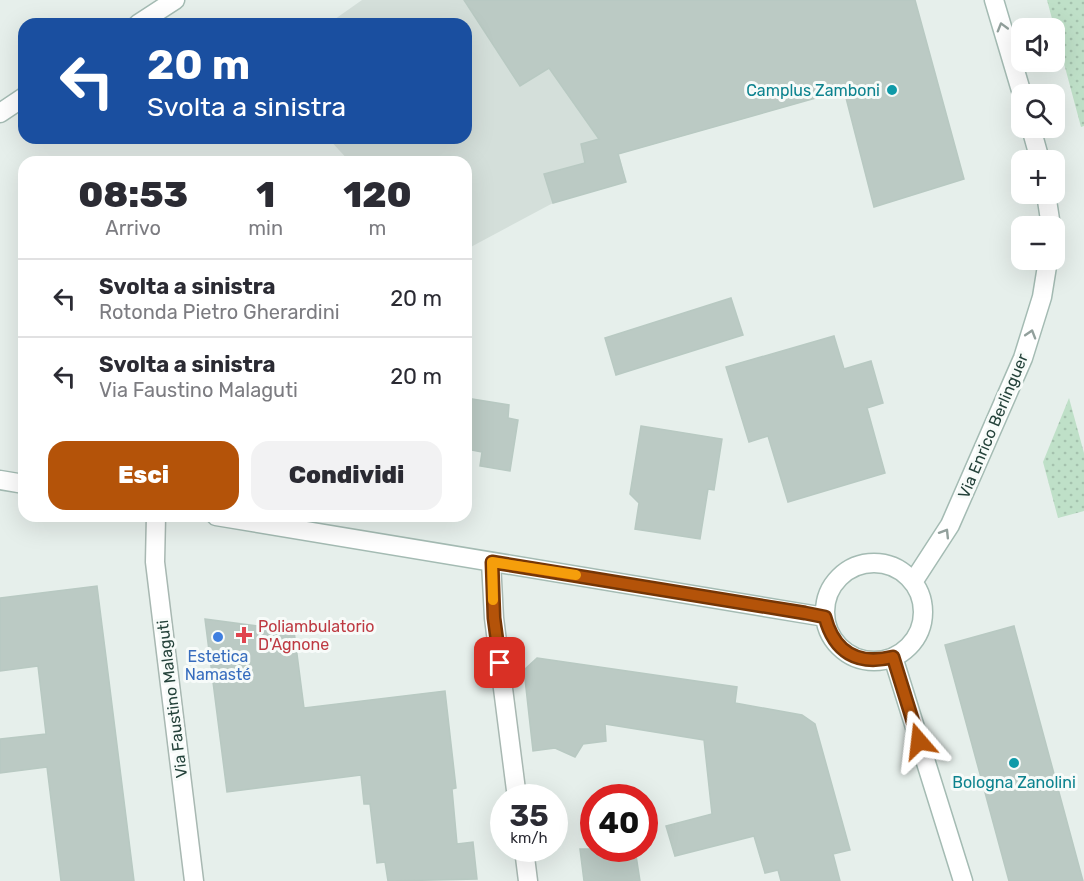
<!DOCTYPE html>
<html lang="it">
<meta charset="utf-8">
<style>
body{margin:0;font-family:Rubik,sans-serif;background:#f2f2f3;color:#2b2b33;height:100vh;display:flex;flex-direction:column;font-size:22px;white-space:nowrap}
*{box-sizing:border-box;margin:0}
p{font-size:20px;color:#7c7c81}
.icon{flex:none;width:33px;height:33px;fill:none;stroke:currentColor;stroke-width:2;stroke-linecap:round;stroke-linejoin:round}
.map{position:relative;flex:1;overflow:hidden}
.drawer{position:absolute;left:18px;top:156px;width:454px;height:366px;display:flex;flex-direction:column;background:#fff;border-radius:18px;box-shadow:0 6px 24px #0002}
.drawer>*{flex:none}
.guide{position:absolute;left:18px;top:18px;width:454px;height:126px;border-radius:18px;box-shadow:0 6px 24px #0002;background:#1a4fa0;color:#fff;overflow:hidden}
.tools{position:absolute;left:1011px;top:18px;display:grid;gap:12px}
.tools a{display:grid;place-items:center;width:54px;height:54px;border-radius:12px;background:#fff;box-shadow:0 6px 24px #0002;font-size:30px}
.speed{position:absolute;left:490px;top:784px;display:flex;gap:12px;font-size:30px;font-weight:700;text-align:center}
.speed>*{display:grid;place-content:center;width:78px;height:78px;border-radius:50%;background:#fff;box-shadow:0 6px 24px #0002;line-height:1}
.speed small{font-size:15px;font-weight:400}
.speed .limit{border:9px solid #d22;background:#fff;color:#111}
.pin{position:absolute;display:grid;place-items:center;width:51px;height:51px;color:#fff;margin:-26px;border-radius:12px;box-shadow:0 3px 9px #0006}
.me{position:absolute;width:66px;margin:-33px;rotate:343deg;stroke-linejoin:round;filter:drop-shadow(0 0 4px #0008)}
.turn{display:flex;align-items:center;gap:21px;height:126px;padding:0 30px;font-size:27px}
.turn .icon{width:78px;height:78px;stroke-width:2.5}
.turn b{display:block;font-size:42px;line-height:51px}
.eta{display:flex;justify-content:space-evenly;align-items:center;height:102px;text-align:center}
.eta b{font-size:36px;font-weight:800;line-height:42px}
.action{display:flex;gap:12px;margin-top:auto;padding:12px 30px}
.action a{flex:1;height:69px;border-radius:18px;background:#b45309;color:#fff;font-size:24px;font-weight:800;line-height:69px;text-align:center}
.action a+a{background:#f2f2f3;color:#2b2b33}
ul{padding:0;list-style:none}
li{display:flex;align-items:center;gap:18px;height:78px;padding:0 30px;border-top:2px solid #e1e1e2}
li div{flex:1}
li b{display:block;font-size:22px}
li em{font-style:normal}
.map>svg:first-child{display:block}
</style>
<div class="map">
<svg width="1084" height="881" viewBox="0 0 1084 881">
<defs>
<pattern id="grass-dots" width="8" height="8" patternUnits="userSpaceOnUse" patternTransform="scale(1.5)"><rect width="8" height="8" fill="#bfe0c8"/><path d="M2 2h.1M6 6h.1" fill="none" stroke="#a4c1ad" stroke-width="1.8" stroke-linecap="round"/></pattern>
</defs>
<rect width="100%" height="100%" fill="#e6efeb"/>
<path fill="#d4dfda" d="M 362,0 L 770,0 L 799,103 L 619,154 L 626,182 L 553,203 L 467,249 L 466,162 L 350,162 L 328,138 L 466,138 L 466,24 L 328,24 Z"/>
<path fill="url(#grass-dots)" d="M 1047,0 L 1084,0 L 1084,126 L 1081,127 Z
M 1069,398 L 1084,453 L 1084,511 L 1058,518 L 1043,462 Z"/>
<path fill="#bbcac4" stroke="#b8c9c2" stroke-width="1.5" d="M 464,0 L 915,0 L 964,179 L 874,207 L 844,90 L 618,154 L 626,182 L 553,203 L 544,174 L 585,163 L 581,144 L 599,139 L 549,68 L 520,86 Z
M 731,298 L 743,335 L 616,375 L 605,338 Z
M 834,336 L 844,369 L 871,361 L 883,403 L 867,408 L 885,473 L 788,502 L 768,436 L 749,442 L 726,367 Z
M 466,398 L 509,405 L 508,418 L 518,420 L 510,471 L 480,466 L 482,452 L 466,449 Z
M 641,426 L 722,439 L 714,490 L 708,489 L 700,539 L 635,529 L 639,503 L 630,494 Z
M 97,586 L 106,657 L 134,881 L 61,881 L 47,767 L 0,773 L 0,739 L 46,734 L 38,666 L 0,671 L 0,598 Z
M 205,619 L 294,631 L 304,708 L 445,691 L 456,788 L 452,789 L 457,844 L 473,842 L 477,879 L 388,881 L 385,862 L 377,863 L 370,804 L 364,804 L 361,775 L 227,792 Z
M 1014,626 L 1083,881 L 1009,881 L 945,645 Z
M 537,658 L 737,687 L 735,703 L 802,715 L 815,724 L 850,850 L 833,854 L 840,881 L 781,881 L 778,870 L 765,873 L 754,836 L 675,856 L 666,826 L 712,814 L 704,740 L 605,724 L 606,741 L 583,744 L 575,757 L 555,748 L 533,751 L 524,670 Z
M 580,849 L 635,849 L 640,881 L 584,881 Z"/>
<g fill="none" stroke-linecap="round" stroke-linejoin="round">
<defs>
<path id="street" d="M 156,516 L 155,562 L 194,881
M 491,562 L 494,618 L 517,798
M 524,849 L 528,881"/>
<path id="secondary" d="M 994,0 L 1022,94
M 138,24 L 175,0
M 0,113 L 24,97
M 1031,128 L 1040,160
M 1046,194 L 1051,226
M 0,480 L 24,484
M 216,516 L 825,617
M825 612a49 49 0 1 1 98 0a49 49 0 1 1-98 0Z
M 913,582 L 950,525 L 1023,358 L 1042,297 L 1048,260
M 893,657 L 963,881"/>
</defs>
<use href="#street" stroke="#a8b8b2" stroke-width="21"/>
<use href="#secondary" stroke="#a4bbb3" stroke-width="21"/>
<use href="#street" stroke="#fff" stroke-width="18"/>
<use href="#secondary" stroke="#fff" stroke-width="18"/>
</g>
<defs><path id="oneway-chevron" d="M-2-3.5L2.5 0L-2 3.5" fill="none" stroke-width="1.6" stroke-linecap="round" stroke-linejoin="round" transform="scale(1.5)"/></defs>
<g stroke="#92a09c">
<use href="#oneway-chevron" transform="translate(1002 27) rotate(-106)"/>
<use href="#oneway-chevron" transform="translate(1031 334) rotate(-73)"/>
<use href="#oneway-chevron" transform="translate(945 533) rotate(-58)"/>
</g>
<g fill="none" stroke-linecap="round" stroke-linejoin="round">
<defs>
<path id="route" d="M 500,663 L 494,618 L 492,562 L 805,613 L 825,617 C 834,652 857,666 893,657 L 919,741"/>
</defs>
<use href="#route" stroke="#753606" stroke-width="15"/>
<use href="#route" stroke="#b45309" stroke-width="10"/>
<path stroke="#f59e0b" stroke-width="10" d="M 493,600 L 492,562 L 576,575"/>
</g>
<g fill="#0f9aa8" stroke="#f7fbf9" stroke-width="2">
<circle cx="892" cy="90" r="6"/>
<circle cx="1014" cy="763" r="6"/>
</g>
<path fill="#e0444e" stroke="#f7fbf9" stroke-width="2" d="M241 626h6v6h6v6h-6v6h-6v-6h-6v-6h6z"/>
<circle fill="#3f7fe0" stroke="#f7fbf9" stroke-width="2" cx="218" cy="637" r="6"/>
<g text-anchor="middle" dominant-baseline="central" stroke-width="6" stroke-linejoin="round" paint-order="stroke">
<g font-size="16" fill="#0d838f" stroke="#f7fbf9" text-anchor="end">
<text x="880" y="90">Camplus Zamboni</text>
<text x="1014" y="782" text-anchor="middle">Bologna Zanolini</text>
</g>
<g font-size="16" fill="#24423a" stroke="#f7fbf9">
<text transform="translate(993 426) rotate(-67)">Via Enrico Berlinguer</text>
<text transform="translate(172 699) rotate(-97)">Via Faustino Malaguti</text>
</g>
<g font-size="16" fill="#be3a42" stroke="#f7fbf9" text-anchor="start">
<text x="258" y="626">Poliambulatorio<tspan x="258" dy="18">D'Agnone</tspan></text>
</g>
<g font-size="16" fill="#366cbe" stroke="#f7fbf9">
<text x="218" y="656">Estetica<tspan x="218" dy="18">Namasté</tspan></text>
</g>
</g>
</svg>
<div class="tools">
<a><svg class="icon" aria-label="sound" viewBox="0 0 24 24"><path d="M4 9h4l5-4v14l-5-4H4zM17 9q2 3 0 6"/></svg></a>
<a><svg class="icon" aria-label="search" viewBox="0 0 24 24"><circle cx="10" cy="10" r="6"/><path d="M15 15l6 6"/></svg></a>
<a>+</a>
<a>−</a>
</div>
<div class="speed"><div>35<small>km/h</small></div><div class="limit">40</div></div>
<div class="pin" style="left:500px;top:663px;background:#d93025"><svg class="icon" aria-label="arrive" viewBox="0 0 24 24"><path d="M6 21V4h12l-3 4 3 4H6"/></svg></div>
<svg class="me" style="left:919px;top:741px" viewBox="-20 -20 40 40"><path d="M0-17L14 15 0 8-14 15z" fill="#b45309" stroke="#fff" stroke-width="4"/></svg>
<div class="guide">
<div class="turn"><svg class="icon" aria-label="left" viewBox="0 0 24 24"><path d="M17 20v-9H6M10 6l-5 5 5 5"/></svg><div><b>20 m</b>Svolta a sinistra</div></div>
</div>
<section class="drawer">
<div class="eta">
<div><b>08:53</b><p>Arrivo</p></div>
<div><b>1</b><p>min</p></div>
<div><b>120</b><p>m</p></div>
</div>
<ul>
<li><svg class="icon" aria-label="left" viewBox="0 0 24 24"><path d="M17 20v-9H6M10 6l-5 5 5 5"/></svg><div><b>Svolta a sinistra</b><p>Rotonda Pietro Gherardini</p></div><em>20 m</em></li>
<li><svg class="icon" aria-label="left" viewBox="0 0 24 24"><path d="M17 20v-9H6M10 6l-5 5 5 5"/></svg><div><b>Svolta a sinistra</b><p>Via Faustino Malaguti</p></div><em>20 m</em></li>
</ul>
<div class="action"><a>Esci</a><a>Condividi</a></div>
</section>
</div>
